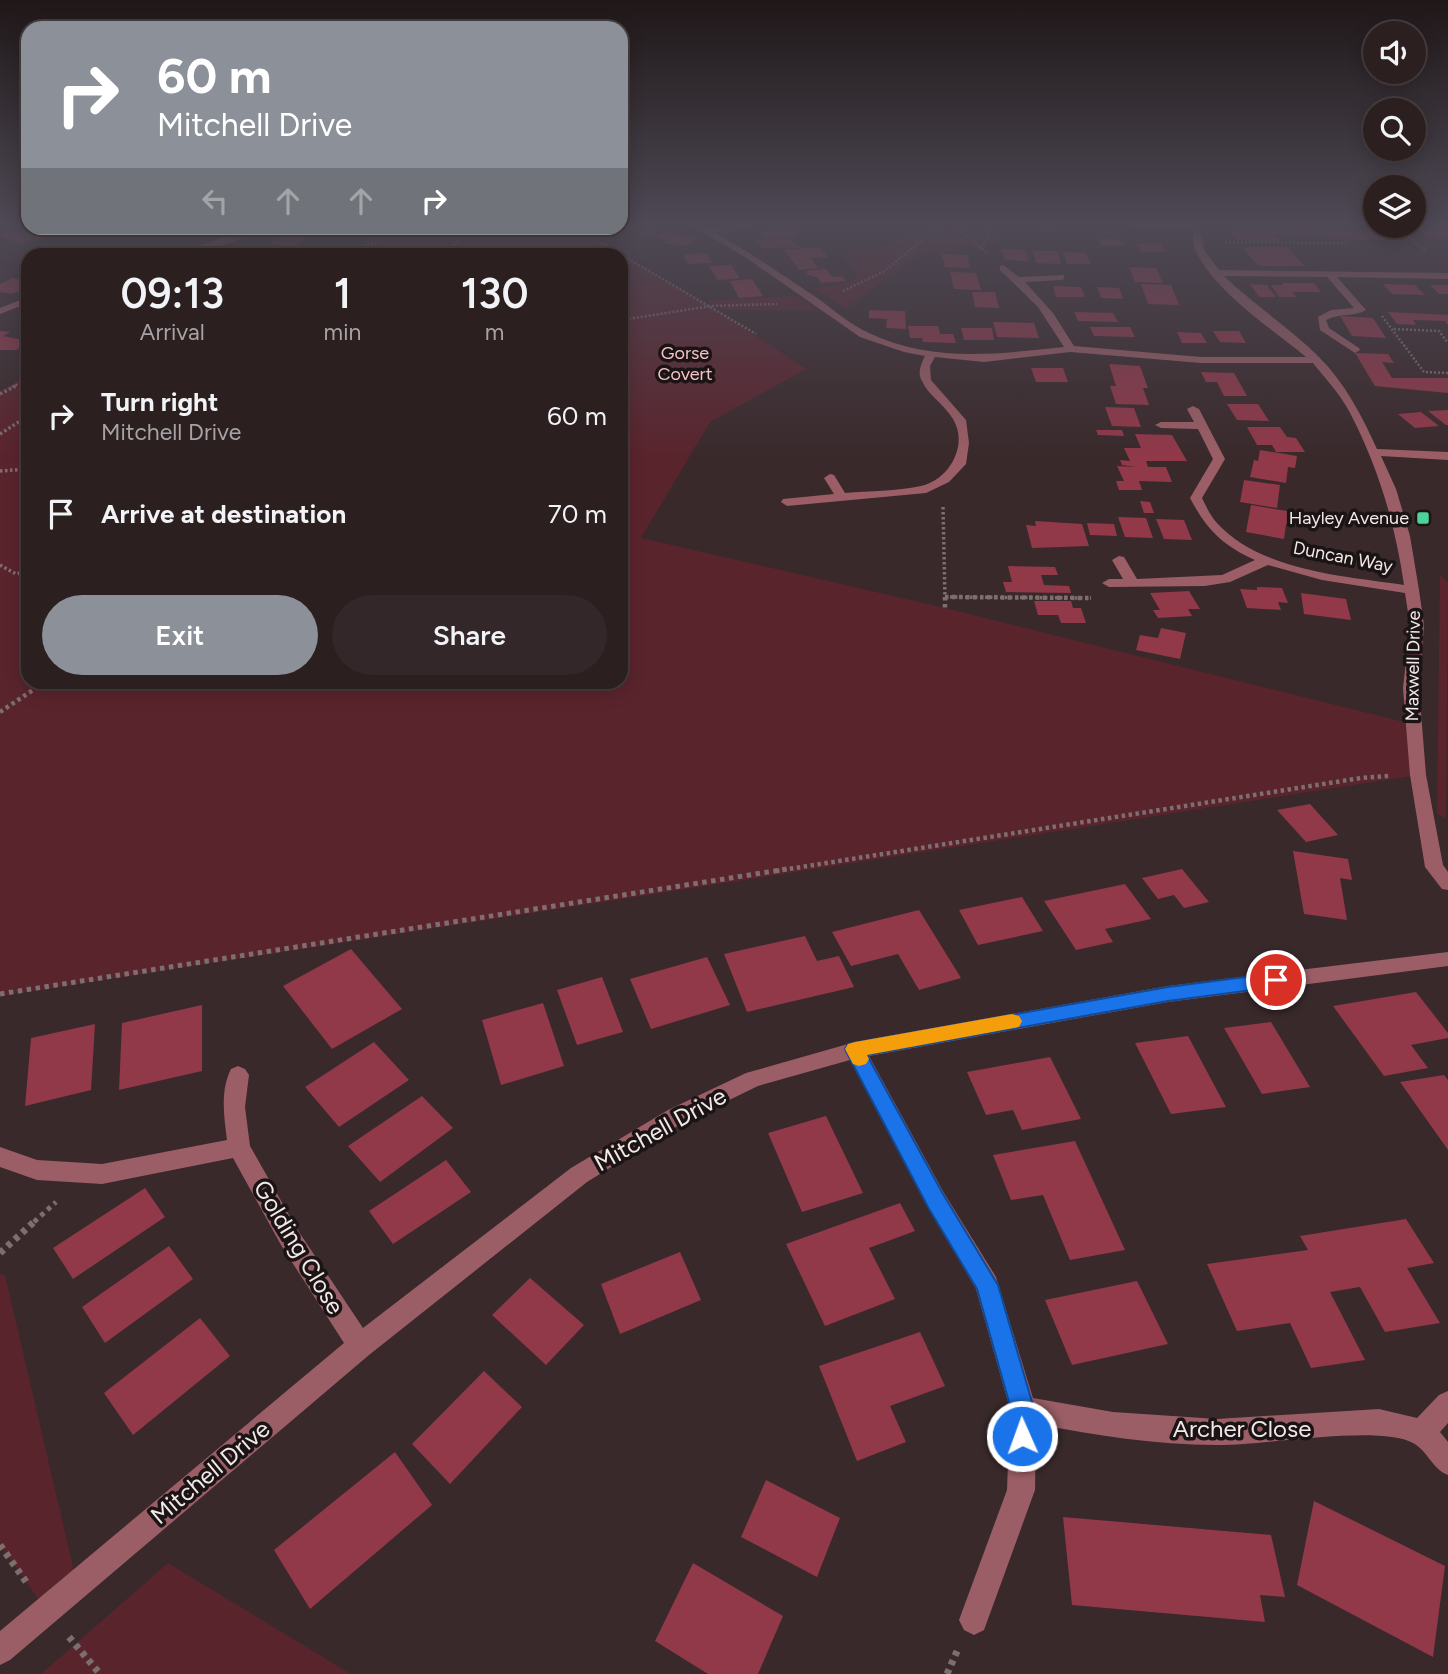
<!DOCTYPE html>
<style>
body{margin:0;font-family:Figtree,sans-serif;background:#332729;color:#f1f3f6;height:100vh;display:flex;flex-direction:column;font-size:26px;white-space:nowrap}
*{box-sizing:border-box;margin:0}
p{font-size:23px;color:#a6a2a5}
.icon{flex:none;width:38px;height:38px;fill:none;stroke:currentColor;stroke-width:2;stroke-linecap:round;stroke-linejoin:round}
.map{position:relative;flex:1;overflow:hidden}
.side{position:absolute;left:21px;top:248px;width:607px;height:441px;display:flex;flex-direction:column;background:#2b1f20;border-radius:21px;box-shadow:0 4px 18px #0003,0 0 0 2px #473d3e}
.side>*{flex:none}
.top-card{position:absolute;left:21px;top:21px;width:607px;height:214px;border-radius:21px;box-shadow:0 4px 18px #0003,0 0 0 2px #473d3e;background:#8c9099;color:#fff;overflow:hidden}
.fabs{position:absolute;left:1363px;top:21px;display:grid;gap:14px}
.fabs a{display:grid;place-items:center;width:63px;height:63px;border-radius:50%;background:#2b1f20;box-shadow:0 4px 18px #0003,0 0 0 2px #473d3e;font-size:35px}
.pin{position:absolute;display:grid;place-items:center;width:60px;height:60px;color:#fff;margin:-30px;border:4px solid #fff;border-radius:50%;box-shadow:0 2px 7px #0007}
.me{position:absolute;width:77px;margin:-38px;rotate:358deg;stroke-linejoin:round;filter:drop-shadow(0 0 5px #0008)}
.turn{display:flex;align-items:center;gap:24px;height:147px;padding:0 21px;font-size:32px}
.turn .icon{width:91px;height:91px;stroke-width:2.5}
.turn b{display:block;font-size:49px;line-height:60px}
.lanes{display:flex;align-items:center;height:66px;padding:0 21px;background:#0003;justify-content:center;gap:35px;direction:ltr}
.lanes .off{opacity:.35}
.eta{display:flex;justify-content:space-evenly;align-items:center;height:119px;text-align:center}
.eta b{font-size:42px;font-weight:600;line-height:49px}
.action{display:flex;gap:14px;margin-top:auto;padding:14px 21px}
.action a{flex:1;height:80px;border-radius:42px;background:#8c9099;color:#fff;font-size:28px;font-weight:600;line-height:80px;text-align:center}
.action a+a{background:#332729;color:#f1f3f6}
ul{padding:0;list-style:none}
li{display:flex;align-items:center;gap:21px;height:98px;padding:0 21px}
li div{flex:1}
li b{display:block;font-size:26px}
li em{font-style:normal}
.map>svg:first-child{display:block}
</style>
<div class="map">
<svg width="1448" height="1674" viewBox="0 0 1448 1674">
<rect width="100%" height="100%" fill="#39292b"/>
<path fill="#5a242d" d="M 936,223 L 1025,223 L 1052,238 L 1005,237 L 985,247 L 920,252 L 846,309 L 815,288 L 847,283 L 859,276 L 842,256 L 926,231 Z
M 395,228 L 576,228 L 711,306 L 806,369 L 710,422 L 641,538 L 945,608 L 1412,724 L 1418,775 L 0,996 L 0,391 L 28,375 L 28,682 L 621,682 L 621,256 L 347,255 Z
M 796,296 L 817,310 L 724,310 L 706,301 Z
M 1440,575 L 1448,582 L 1446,818 L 1437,814 Z
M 0,1274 L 5,1275 L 77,1584 L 46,1610 L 0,1545 Z
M 168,1563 L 351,1674 L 41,1674 Z"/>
<path fill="#913849" d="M 634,223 L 647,223 L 644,225 L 659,227 L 650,235 L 622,231 Z
M 822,223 L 851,223 L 855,227 L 835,229 Z
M 854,223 L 885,223 L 890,228 L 859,228 Z
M 1032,223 L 1047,223 L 1061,230 L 1049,232 Z
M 1228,223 L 1311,223 L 1322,235 L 1274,234 L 1280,241 L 1237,240 L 1230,232 L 1235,232 Z
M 791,224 L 798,236 L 764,239 L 759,232 L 780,230 L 776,225 Z
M 1346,227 L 1387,231 L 1397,240 L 1331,239 L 1322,230 L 1348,230 Z
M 27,228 L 48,237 L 21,244 L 0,235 Z
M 164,228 L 204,228 L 213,229 L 195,237 L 159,230 Z
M 295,228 L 324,228 L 303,238 L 306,238 L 292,247 L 270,244 Z
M 1419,230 L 1448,231 L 1448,239 L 1428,238 Z
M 661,233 L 697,238 L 687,246 L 664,243 L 668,239 L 655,238 Z
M 790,238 L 796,245 L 804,247 L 762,248 L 756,241 Z
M 1097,238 L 1121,239 L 1125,246 L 1101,246 Z
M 1136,244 L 1161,244 L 1166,252 L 1141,252 Z
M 126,245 L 143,249 L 128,256 L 100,256 Z
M 820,247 L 828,257 L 811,258 L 818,268 L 799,270 L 784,250 Z
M 1242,247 L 1287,247 L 1304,266 L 1258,266 Z
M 1001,249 L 1025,250 L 1029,261 L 1005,260 Z
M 1033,251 L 1057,251 L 1061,264 L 1036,263 Z
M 1063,252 L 1086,253 L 1091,264 L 1067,264 Z
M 707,253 L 712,263 L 688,264 L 683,255 Z
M 942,254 L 967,255 L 970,268 L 945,267 Z
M 731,265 L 740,278 L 718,280 L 709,266 Z
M 1129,267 L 1156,268 L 1163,283 L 1135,282 Z
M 826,269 L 832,277 L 842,276 L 846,281 L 821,283 L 818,278 L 805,274 L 808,273 L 806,271 Z
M 950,272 L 976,273 L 981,290 L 954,289 Z
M 12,278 L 28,281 L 28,287 L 12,294 L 0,292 L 0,284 Z
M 752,279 L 763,296 L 739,298 L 730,281 Z
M 1282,283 L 1314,283 L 1321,292 L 1292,292 L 1296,297 L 1279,297 L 1271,285 L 1283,285 Z
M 1141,284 L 1171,285 L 1179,305 L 1148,304 Z
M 1250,284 L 1267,285 L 1276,297 L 1259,297 Z
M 1383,284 L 1415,285 L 1425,295 L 1392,294 Z
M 1430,285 L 1448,285 L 1448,294 L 1439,294 Z
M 1053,286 L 1081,287 L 1085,297 L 1056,297 Z
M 1097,287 L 1119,288 L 1123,299 L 1101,298 Z
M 972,292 L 995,292 L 999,308 L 975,307 Z
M 869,310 L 905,311 L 906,329 L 886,328 L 887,319 L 869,318 Z
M 1074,312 L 1113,313 L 1118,322 L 1078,321 Z
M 1388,312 L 1448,315 L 1448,325 L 1445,321 L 1413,320 L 1416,325 L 1397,324 Z
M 1340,316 L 1373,318 L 1386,338 L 1352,336 Z
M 993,322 L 1034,323 L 1039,338 L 997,337 Z
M 908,326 L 938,326 L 940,334 L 953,334 L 956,343 L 923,342 L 922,338 L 910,338 Z
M 1090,327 L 1130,327 L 1135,337 L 1094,336 Z
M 961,328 L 992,328 L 994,340 L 964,340 Z
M 0,331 L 10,332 L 3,336 L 28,341 L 28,344 L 16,350 L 0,350 Z
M 1213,331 L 1239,331 L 1246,343 L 1220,342 Z
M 1177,332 L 1201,333 L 1207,343 L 1182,343 Z
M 1355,353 L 1388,354 L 1394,363 L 1382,362 L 1392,378 L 1448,378 L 1448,393 L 1375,386 Z
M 1109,364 L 1140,366 L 1148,388 L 1143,388 L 1149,405 L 1116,404 L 1110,386 L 1116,386 Z
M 1031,368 L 1063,368 L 1068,382 L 1036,382 Z
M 1201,372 L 1234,373 L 1247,396 L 1224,396 L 1217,382 L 1206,382 Z
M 1227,404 L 1258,404 L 1269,421 L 1237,420 Z
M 1105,407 L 1134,408 L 1141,427 L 1112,426 Z
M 1448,410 L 1448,425 L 1446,425 L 1428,411 Z
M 1421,412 L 1439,426 L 1415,428 L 1398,414 Z
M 1247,427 L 1280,427 L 1287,437 L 1296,438 L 1305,452 L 1276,452 L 1272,445 L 1257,445 Z
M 1096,430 L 1122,430 L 1124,436 L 1098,435 Z
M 1135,434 L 1172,435 L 1187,461 L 1146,461 L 1148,467 L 1166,467 L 1172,482 L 1139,481 L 1142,490 L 1119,490 L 1116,481 L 1124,481 L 1117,466 L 1136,467 L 1122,465 L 1120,460 L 1130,461 L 1124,448 L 1141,448 Z
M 1260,450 L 1297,456 L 1295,468 L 1288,467 L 1286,483 L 1250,477 L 1254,460 L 1258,461 Z
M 1244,480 L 1280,485 L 1277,508 L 1240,502 Z
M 1140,501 L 1150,502 L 1154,513 L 1144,513 Z
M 1251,505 L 1299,513 L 1298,526 L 1286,524 L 1284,539 L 1246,532 Z
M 1118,517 L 1146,518 L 1153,538 L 1125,537 Z
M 1156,519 L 1184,520 L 1192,540 L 1164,539 Z
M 1035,521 L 1082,524 L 1089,546 L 1032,548 L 1026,525 L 1036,526 Z
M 1087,523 L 1114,524 L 1117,536 L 1090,535 Z
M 1008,566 L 1055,567 L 1058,575 L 1041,575 L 1044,585 L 1069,586 L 1071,593 L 1006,592 L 1003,582 L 1012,582 Z
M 1257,587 L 1282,588 L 1288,603 L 1278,602 L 1281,610 L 1247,608 L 1240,589 L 1257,590 Z
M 1189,591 L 1200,609 L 1188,609 L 1192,616 L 1158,618 L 1153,610 L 1160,610 L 1150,593 Z
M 1301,593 L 1346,599 L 1351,620 L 1304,614 Z
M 1034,601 L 1071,601 L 1073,608 L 1081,608 L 1086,623 L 1061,623 L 1058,615 L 1038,615 Z
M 1161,628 L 1186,633 L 1180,659 L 1136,650 L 1140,635 L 1158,638 Z
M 1310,804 L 1338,835 L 1306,842 L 1277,810 Z
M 1293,851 L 1348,859 L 1352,880 L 1340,878 L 1347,920 L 1304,914 Z
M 1182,869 L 1209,902 L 1184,908 L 1174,895 L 1158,899 L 1142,878 Z
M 1125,884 L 1151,919 L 1105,929 L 1113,942 L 1076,950 L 1044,901 Z
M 1022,897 L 1043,931 L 978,945 L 959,910 Z
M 919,910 L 961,978 L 919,990 L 898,954 L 851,966 L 832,932 Z
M 805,936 L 817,961 L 839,956 L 854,987 L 747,1012 L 724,954 Z
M 351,949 L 402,1009 L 332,1049 L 283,986 Z
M 707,957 L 730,1005 L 651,1029 L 630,979 Z
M 602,977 L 623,1032 L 577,1045 L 557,990 Z
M 1416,992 L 1448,1033 L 1448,1038 L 1411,1045 L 1428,1068 L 1384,1076 L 1333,1006 Z
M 543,1003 L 564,1066 L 501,1085 L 482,1020 Z
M 202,1005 L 202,1071 L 119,1090 L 122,1023 Z
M 1271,1022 L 1310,1087 L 1262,1094 L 1224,1028 Z
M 95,1024 L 91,1090 L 25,1106 L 31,1038 Z
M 1188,1036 L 1226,1107 L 1171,1114 L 1135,1043 Z
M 374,1042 L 409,1080 L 339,1127 L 305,1087 Z
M 1050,1057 L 1081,1119 L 1022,1130 L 1013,1110 L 986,1115 L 967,1072 Z
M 1444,1075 L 1448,1080 L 1448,1150 L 1400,1082 Z
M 422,1096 L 453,1128 L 380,1182 L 348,1146 Z
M 826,1116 L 863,1193 L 802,1212 L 768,1133 Z
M 1075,1141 L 1125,1250 L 1070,1260 L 1043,1195 L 1011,1200 L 993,1155 Z
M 446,1160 L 471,1192 L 393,1244 L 369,1211 Z
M 145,1188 L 165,1217 L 73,1279 L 53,1248 Z
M 900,1203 L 915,1231 L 869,1248 L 895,1299 L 825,1326 L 786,1244 Z
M 1406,1219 L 1434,1263 L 1407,1268 L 1440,1323 L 1385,1332 L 1360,1287 L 1330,1292 L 1365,1360 L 1311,1368 L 1290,1323 L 1237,1331 L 1207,1264 L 1308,1250 L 1300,1236 Z
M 169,1246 L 193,1279 L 105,1343 L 82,1307 Z
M 680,1252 L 701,1300 L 620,1334 L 601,1284 Z
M 530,1278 L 584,1325 L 546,1365 L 492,1315 Z
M 1137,1281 L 1168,1344 L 1072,1365 L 1045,1300 Z
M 200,1318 L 230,1356 L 133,1435 L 104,1393 Z
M 920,1332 L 945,1386 L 890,1406 L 906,1442 L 857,1461 L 819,1366 Z
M 484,1371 L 522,1407 L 450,1484 L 412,1444 Z
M 395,1452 L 432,1505 L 310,1609 L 274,1550 Z
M 766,1480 L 840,1518 L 817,1577 L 741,1537 Z
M 1314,1501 L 1445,1566 L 1433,1657 L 1297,1585 Z
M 1063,1517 L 1271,1535 L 1285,1597 L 1260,1595 L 1265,1622 L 1072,1605 Z
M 693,1563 L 783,1616 L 758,1674 L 708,1674 L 655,1641 Z"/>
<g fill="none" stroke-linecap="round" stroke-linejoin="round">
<path stroke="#7d6e70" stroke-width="2.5" stroke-dasharray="2 2" stroke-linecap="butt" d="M 951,223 L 987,253
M 1397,226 L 1425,251
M 576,228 L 756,334
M 1225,242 L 1347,243
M 981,249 L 996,223
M 347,256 L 395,228
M 354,256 L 402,228
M 448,256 L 460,237 L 476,228
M 843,291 L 883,272 L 943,223
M 1382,316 L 1424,372 L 1448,373
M 621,320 L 711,306 L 777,304
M 1394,329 L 1439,331 L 1448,343
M 12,387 L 28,379"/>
<path stroke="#7d6e70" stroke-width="3.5" stroke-dasharray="2.5 2.5" stroke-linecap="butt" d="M 0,394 L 16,386
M 0,434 L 28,416
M 0,471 L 28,469
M 943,507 L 945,599
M 0,565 L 16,574 L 28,571
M 945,597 L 1091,598"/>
<path stroke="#7d6e70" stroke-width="4.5" stroke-dasharray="3.5 3.5" stroke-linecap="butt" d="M 945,597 L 945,608
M 945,597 L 1091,598
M 0,712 L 45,682
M 776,871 L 1361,778 L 1389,776"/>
<path stroke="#7d6e70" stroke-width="5" stroke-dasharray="4.5 4.5" stroke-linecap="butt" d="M 0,994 L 787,869
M 34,1222 L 56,1202"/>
<path stroke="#7d6e70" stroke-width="7" stroke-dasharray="5 5" stroke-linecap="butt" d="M 0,1253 L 36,1220
M 0,1545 L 27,1583
M 69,1637 L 100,1674
M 947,1674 L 958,1649"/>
<path fill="#9c5e66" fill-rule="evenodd" d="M 687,223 L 697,223 L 709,229 L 771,223 L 716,233 C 752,254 786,277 820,300 C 835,311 851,325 869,333 C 932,363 997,354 1064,347 L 1038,307 L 1000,270 L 1000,266 L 1003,265 L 1019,277 L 1064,275 L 1064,279 L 1061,280 L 1025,282 L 1053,313 L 1074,346 L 1201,357 L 1306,357 C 1272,329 1214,291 1196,251 C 1193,245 1193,236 1192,229 L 1126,226 L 1122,223 L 1199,223 L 1204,250 L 1219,270 L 1448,273 L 1448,279 L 1337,277 L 1366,310 C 1355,317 1339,313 1326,320 L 1329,328 L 1359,348 L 1360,350 L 1355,353 L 1320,330 L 1318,317 L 1331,310 L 1354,308 L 1327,277 L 1224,276 C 1254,305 1290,328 1319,357 C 1345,383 1362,416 1377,449 L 1448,452 L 1448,460 L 1381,456 L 1396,489 L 1410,536 L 1419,590 L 1424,625 L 1419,688 L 1426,775 L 1443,865 L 1448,872 L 1448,890 L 1442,889 L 1425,867 L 1410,775 L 1403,688 L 1410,625 L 1405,593 L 1322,580 L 1268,565 L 1230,582 L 1205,586 L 1109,587 L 1102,583 L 1109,579 L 1123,579 L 1112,560 L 1119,556 L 1124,557 L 1137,579 L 1222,575 L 1255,560 C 1222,545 1207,530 1190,498 L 1213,459 L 1198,429 L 1161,428 L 1155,425 L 1161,422 L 1194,422 L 1187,409 L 1193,406 L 1199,409 L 1225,459 L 1202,498 C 1206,506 1210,515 1216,522 C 1260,571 1343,576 1404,585 C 1395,523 1378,466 1349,411 C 1340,394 1325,378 1313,363 L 1201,363 L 1070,352 L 984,362 L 935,357 L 930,366 L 931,380 L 966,420 L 969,443 L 966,464 L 949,482 L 926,493 L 787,506 L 781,502 L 783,499 L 834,494 L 824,478 L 830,474 L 834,475 L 845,493 C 870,491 896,491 921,486 C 949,480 969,445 953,419 C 945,405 928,395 922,381 C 917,373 921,364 925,356 L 904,352 L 860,337 L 745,257 Z
M 251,228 L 262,228 C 240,242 195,256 169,256 Z
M 28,297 L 28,303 L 0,314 L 0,308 Z
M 1448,952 L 1448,966 L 1168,1002 L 869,1056 L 944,1193 L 996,1277 L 1033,1398 L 1113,1412 L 1217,1419 L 1379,1409 L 1417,1418 L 1439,1395 L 1448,1391 L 1448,1423 L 1440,1432 L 1448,1442 L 1448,1475 C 1432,1469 1428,1451 1413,1443 C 1378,1424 1262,1446 1216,1445 C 1156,1445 1095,1435 1036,1424 L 1035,1490 L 984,1630 L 974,1635 L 964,1630 L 959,1620 L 1007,1490 L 1010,1409 L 976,1289 L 928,1207 L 850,1060 L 758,1086 L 684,1122 L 587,1182 L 369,1355 L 10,1660 L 0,1665 L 0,1631 L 344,1343 L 281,1245 L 233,1158 L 102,1184 L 37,1180 L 0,1167 L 0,1147 L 37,1160 L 102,1164 L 227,1140 C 224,1117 220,1090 231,1069 L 238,1066 L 245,1069 L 249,1075 L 245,1107 L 250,1146 L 297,1229 L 363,1328 L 571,1168 L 668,1110 L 746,1073 L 855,1042 L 1168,986 Z"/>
</g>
<linearGradient id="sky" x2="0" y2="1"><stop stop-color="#1f1718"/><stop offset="0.49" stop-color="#4e4955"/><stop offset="1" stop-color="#4e4955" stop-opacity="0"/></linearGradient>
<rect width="1448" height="457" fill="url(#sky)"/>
<path fill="#1a73e8" stroke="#114b97" stroke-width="2" d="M 1276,973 L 1283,975 L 1285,980 L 1283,985 L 1276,987 L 1168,1001 L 867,1055 L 943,1194 L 998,1285 L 1034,1409 L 1034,1436 L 1030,1445 L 1022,1448 L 1013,1445 L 1010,1436 L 1011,1409 L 977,1289 L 928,1207 L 848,1055 L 845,1049 L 848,1044 L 1168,987 Z"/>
<path fill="#f59e0b" d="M 1012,1014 L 1019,1016 L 1022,1021 L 1019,1027 L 867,1055 L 869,1059 L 866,1064 L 859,1066 L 853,1064 L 845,1049 L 848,1044 L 855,1042 Z"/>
<rect fill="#4dd39a" stroke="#1b1415" stroke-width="2.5" x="1416" y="511" width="14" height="14" rx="3.5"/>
<g text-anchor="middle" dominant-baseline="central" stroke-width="7" stroke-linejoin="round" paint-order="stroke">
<g font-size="18" fill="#f6c2c7" stroke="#1b1415">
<text x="685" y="353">Gorse<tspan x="685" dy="21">Covert</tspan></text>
</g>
<g font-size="18" fill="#f3e8e9" stroke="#1b1415" text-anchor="end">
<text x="1409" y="518">Hayley Avenue</text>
</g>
<g font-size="18" fill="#f3e8e9" stroke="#1b1415">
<text transform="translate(1343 557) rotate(11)">Duncan Way</text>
<text transform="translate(1413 666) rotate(-89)">Maxwell Drive</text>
</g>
<g font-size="24" fill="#f3e8e9" stroke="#1b1415">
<text transform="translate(660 1129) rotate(-29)">Mitchell Drive</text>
<text transform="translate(299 1247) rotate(59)">Golding Close</text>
<text x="1242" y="1428">Archer Close</text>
<text transform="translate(210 1472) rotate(-40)">Mitchell Drive</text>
</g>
</g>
</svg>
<div class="fabs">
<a><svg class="icon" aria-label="sound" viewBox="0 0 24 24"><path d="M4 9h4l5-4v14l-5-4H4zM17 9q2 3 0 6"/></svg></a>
<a><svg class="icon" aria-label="search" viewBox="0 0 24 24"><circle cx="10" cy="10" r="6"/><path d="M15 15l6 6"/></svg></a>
<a><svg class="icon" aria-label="layers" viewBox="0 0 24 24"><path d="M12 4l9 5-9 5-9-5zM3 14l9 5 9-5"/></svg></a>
</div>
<div class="pin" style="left:1276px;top:980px;background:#d93025"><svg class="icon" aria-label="arrive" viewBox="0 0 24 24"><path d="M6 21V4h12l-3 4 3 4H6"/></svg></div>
<svg class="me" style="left:1022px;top:1436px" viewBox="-20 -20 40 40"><circle r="17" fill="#1a73e8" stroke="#fff" stroke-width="3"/><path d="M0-11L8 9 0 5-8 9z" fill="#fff"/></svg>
<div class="top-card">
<div class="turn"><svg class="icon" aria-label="right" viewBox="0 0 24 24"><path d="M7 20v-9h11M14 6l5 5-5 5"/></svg><div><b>60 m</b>Mitchell Drive</div></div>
<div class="lanes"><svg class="icon off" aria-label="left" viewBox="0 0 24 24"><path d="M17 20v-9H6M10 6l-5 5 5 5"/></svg><svg class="icon off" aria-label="ahead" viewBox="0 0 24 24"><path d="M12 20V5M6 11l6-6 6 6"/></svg><svg class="icon off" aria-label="ahead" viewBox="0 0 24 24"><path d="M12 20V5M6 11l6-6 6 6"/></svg><svg class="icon" aria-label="right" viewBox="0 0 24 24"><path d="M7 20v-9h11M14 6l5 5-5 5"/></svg></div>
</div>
<section class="side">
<div class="eta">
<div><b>09:13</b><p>Arrival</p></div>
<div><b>1</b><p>min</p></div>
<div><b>130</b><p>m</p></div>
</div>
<ul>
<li><svg class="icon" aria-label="right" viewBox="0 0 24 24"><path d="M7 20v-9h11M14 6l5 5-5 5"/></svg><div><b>Turn right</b><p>Mitchell Drive</p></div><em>60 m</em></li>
<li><svg class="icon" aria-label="arrive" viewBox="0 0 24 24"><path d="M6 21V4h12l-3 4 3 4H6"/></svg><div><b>Arrive at destination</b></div><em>70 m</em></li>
</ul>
<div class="action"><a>Exit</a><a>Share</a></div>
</section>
</div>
